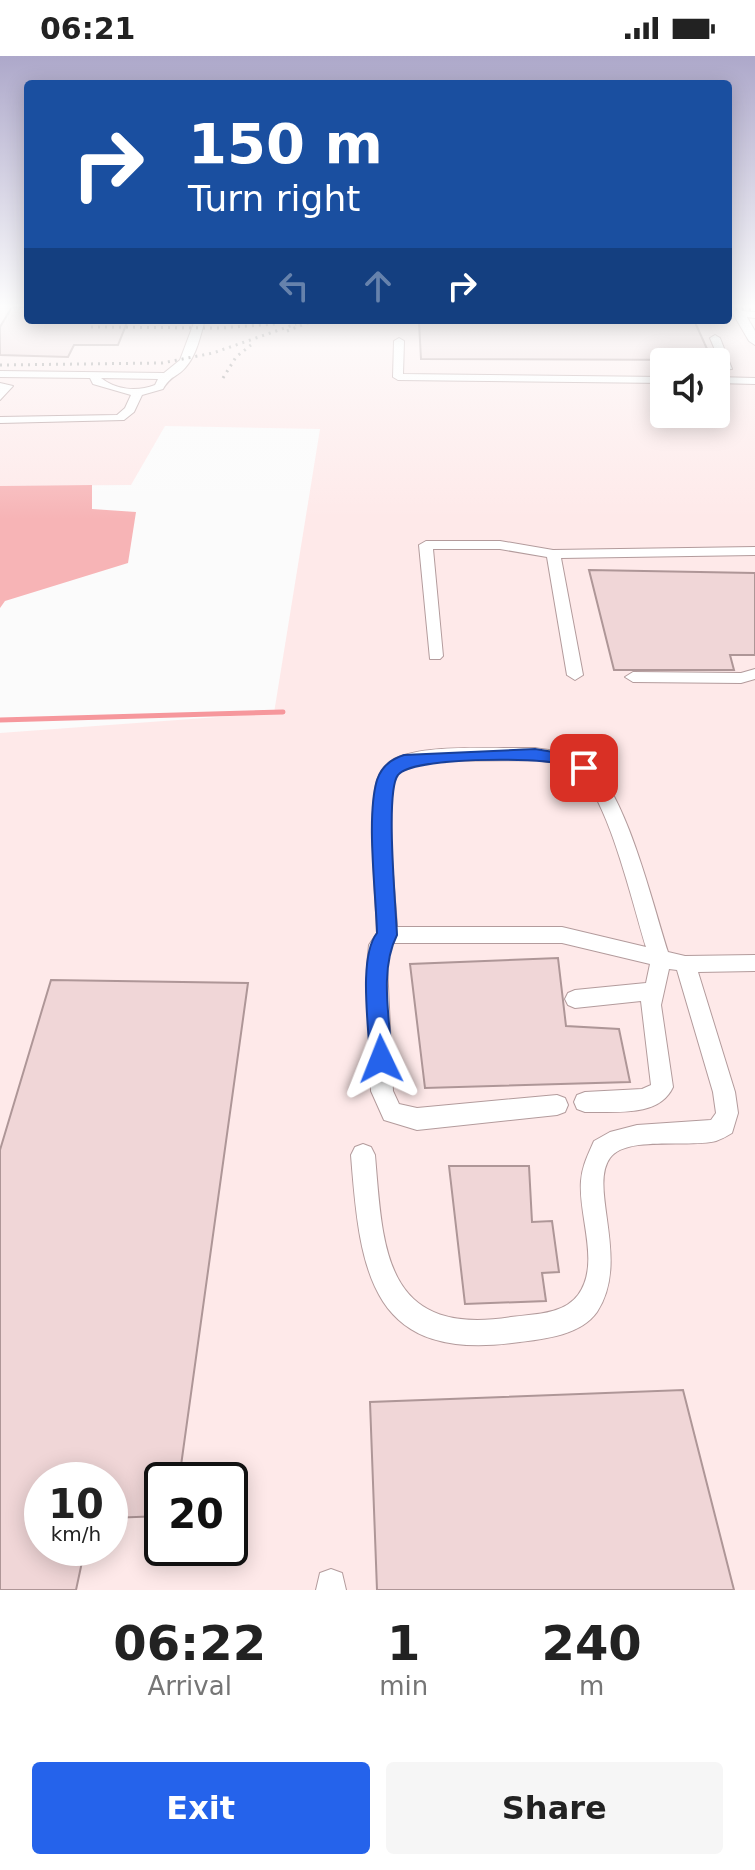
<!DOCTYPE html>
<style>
body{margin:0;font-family:"DejaVu Sans",sans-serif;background:#f6f6f6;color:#222;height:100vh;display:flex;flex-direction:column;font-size:30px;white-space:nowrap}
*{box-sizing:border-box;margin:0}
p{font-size:26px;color:#767676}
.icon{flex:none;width:44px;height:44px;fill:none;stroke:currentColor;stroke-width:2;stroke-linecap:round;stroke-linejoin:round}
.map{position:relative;height:1534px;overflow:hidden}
.side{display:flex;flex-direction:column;background:#fff;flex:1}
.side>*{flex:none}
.hud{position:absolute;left:24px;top:24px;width:708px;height:244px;border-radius:8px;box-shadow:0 4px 20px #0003;background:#1a4fa0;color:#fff;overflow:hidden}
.tools{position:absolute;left:650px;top:292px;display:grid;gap:16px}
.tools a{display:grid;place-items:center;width:80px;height:80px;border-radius:8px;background:#fff;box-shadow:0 4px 20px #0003;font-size:40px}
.speed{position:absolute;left:24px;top:1406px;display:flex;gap:16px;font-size:40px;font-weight:700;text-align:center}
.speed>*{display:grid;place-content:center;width:104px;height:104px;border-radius:50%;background:#fff;box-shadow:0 4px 20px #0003;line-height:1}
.speed small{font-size:20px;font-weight:400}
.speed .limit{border:4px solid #111;border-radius:12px;background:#fff;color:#111}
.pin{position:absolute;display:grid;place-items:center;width:68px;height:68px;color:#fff;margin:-34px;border-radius:16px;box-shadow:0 4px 12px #0006}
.me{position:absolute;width:88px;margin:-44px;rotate:358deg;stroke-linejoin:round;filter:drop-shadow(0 0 6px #0008)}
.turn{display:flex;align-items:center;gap:28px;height:168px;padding:0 32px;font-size:36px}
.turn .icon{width:104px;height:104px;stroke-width:2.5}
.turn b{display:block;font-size:56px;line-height:68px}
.lanes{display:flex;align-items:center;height:76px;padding:0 32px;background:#0003;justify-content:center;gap:40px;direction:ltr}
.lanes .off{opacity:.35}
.eta{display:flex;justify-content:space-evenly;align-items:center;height:136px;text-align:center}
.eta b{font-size:48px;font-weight:600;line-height:56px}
.primary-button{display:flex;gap:16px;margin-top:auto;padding:16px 32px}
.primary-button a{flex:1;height:92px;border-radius:8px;background:#2563eb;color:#fff;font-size:32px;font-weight:600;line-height:92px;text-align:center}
.primary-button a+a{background:#f6f6f6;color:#222}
.status{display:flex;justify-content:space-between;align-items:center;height:56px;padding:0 40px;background:#fff;direction:ltr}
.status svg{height:22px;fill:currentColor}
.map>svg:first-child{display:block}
</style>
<div class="status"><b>06:21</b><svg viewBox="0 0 49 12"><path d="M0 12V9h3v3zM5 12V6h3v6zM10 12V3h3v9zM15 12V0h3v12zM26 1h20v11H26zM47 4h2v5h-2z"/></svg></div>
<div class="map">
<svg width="755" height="1534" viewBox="0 0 755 1534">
<rect width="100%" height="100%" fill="#fbfbfb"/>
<path fill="#fee9e9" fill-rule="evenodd" d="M 0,249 L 28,249 L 28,264 L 755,262 L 755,1534 L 0,1534 L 0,677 L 274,657 L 320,373 L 165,370 L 131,429 L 0,430 ZM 664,306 L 716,306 L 716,358 L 664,358 ZM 42,1424 L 110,1424 L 110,1492 L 42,1492 ZM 162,1424 L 230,1424 L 230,1492 L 162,1492 Z"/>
<path fill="#f7b4b6" d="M 92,429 L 92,453 L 136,456 L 128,507 L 5,545 L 0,552 L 0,430 Z"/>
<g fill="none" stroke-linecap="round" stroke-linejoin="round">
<path stroke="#f6979c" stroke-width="5" d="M 0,664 L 283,656"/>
</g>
<path fill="#f0d6d7" stroke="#ae9697" stroke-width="2" d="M 12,251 L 28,251 L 28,264 L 128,264 L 118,289 L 74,289 L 68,301 L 0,299 L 0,271 Z
M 426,264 L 694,264 L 712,304 L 421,303 L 419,266 Z
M 589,514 L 755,517 L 755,599 L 730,599 L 734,614 L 614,614 Z
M 558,902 L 566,970 L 619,973 L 630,1026 L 425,1032 L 410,908 Z
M 51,924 L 248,927 L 179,1424 L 162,1424 L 162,1460 L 110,1462 L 110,1424 L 42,1424 L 42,1492 L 85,1492 L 76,1534 L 0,1534 L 0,1094 Z
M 449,1110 L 529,1110 L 532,1166 L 552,1165 L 559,1216 L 542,1217 L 546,1245 L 465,1248 Z
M 683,1334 L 734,1534 L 377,1534 L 370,1346 Z"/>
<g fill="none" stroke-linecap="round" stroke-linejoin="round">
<defs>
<path id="minor" d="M 740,255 L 755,256 L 755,262 L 737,260 L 737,256 Z
M 195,264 L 205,264 C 200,280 197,299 185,312 C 176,322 171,319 163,333 L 142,339 L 134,356 L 124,364 L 0,367 L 0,361 L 117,359 L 125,352 L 131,339 L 93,328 L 90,322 L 0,321 L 0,315 L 164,317 L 180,304 ZM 101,322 L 158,323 L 155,329 C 137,336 116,334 101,322 Z
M 715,279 L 720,282 L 732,313 L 716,314 L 716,308 L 721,308 L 710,282 Z
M 399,282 L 404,285 L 403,318 L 664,321 L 664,327 L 398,324 L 393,321 L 394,285 Z
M 716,321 L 755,322 L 755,328 L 716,327 Z
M 0,327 L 13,330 L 0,344 Z
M 500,485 L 553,494 L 755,491 L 755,499 L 561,502 L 583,619 L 575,624 L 567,619 L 547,501 L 500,493 L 433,493 L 443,600 L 440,603 L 430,603 L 419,489 L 426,485 Z
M 755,613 L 755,623 L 741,627 L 633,626 L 625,621 L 633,616 L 741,617 Z
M 535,692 C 553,695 574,696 589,707 C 626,735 653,850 668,896 L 685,900 L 755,899 L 755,915 L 698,916 L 735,1036 L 738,1057 L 732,1077 C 727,1080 722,1083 716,1085 C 691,1092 626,1079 610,1102 C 588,1132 631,1204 597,1256 C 581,1279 545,1283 520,1286 C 371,1308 360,1218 351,1099 L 355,1091 L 363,1088 L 371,1091 L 375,1099 C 383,1194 384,1281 511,1261 C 533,1258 563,1259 578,1239 C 601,1208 578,1160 581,1125 C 582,1110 588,1099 594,1085 L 610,1076 L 637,1069 L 711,1064 L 716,1057 L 713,1036 L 677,914 L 669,913 L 661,949 L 673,1031 C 659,1062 614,1055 585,1056 L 577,1053 L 574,1046 L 577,1039 L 585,1036 L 642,1033 L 651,1029 L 641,945 L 575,952 L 568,949 L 565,943 L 568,937 L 575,934 L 646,927 L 650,908 L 562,887 L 392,887 L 389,891 L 387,909 L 393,1035 L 399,1048 L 417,1052 L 557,1039 L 565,1042 L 568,1049 L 565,1056 L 557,1059 L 417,1074 L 384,1064 L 371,1035 L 367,909 L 369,889 L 377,877 C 376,843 367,749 378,722 C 381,713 390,704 399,701 C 429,688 501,693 535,692 ZM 535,704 C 549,706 564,707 576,715 C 608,739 633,850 646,891 L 562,871 L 397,871 C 395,835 385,755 395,724 C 396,718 402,714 407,711 C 427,702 508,705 535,704 Z
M 331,1513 L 342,1517 L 346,1534 L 316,1534 L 320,1517 Z"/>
<path id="major" d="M 728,249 L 740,249 L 755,275 L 755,289 L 749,285 Z"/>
</defs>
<use href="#minor" stroke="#b39b9c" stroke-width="2"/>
<use href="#major" stroke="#b39b9c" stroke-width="2"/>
<use href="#minor" fill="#fff" fill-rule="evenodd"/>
<use href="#major" fill="#fff" fill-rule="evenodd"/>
<path stroke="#8b8787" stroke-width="3" stroke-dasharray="2 5" stroke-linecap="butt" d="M 728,253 L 755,254
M 91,271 L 221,272 L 275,268
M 287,275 L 315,264
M 0,309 L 162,307 L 213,297 L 296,268
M 223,322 L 236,301 L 251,289"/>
</g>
<linearGradient id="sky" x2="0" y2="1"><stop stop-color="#ada8ca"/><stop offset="0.54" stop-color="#fdfdfd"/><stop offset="1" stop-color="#fdfdfd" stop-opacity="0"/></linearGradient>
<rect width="755" height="463" fill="url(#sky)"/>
<path fill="#2563eb" stroke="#184099" stroke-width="2" d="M 535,693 L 572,699 L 592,712 L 584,718 C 576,716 569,710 561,708 C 538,701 411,701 398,719 C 385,735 396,852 397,879 C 379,914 390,964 392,1003 L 388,1010 L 381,1013 L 373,1010 L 370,1003 C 369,972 358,901 377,877 C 376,837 366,761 377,724 C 381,712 391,703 404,699 Z"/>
</svg>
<div class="tools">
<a><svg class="icon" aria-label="sound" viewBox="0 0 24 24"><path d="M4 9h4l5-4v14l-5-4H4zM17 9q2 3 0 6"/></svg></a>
</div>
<div class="speed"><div>10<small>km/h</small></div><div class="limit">20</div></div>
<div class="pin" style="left:584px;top:712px;background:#d93025"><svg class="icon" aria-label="arrive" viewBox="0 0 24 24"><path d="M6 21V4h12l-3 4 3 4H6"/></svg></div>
<svg class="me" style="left:381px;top:1003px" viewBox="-20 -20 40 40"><path d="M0-17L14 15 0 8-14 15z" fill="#2563eb" stroke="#fff" stroke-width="4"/></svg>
<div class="hud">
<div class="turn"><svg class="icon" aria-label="right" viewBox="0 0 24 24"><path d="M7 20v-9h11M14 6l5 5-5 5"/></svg><div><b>150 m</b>Turn right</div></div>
<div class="lanes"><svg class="icon off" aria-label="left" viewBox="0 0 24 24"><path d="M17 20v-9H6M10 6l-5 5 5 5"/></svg><svg class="icon off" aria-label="ahead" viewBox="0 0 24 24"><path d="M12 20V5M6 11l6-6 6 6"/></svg><svg class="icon" aria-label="right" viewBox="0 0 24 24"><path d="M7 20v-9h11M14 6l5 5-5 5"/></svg></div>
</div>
</div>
<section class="side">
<div class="eta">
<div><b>06:22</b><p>Arrival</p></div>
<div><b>1</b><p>min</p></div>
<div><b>240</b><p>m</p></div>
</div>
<div class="primary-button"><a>Exit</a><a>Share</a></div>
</section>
